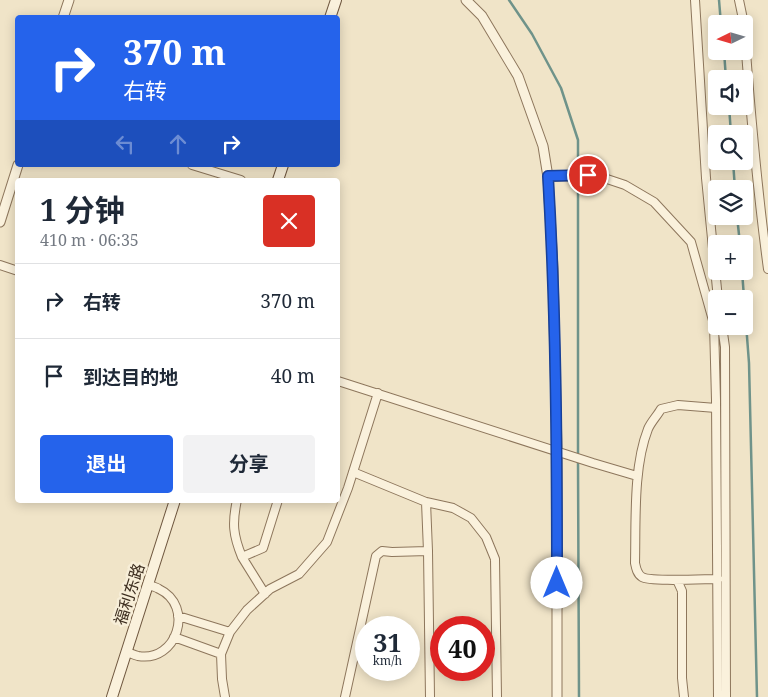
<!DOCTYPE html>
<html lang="zh">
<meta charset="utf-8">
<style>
body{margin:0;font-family:"Noto Serif","Noto Sans SC",serif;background:#f2f2f3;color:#1f2937;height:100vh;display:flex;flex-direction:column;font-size:19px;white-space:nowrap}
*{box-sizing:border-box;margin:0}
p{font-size:16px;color:#747a83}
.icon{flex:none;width:28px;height:28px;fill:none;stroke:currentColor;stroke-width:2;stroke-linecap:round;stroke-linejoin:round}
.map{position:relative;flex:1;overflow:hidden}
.sheet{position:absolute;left:15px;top:178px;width:325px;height:325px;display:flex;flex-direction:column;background:#fff;border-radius:5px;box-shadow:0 2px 12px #0003}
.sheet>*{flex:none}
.banner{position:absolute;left:15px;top:15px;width:325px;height:152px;border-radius:5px;box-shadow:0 2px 12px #0003;background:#2563eb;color:#fff;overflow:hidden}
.needle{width:32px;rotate:265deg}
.controls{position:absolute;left:708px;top:15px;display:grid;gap:10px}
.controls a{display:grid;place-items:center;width:45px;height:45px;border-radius:5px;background:#fff;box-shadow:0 2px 12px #0003;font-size:25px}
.speed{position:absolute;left:355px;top:616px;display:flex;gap:10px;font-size:25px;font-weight:700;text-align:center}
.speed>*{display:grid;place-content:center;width:65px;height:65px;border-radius:50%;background:#fff;box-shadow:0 2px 12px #0003;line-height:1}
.speed small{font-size:12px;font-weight:400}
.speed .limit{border:8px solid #d22;background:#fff;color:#111}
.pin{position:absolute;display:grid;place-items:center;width:42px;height:42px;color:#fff;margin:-21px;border:2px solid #fff;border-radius:50%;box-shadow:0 1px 5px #0007}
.me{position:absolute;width:55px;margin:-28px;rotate:0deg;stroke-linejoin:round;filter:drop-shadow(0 0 4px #0008)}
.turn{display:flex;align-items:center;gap:18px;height:105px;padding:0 25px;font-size:22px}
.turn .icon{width:65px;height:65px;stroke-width:2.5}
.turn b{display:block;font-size:35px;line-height:42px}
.lanes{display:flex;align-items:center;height:48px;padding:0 25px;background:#0003;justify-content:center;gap:25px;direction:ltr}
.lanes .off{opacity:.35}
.round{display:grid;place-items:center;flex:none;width:52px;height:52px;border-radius:5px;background:#f2f2f3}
.head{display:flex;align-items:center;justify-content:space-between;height:85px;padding:0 25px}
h1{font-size:30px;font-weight:700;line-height:38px}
.cta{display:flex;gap:10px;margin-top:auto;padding:10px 25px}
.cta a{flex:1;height:58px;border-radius:5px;background:#2563eb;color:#fff;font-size:20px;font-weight:700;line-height:58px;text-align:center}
.cta a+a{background:#f2f2f3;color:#1f2937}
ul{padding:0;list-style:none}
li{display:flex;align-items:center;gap:15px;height:75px;padding:0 25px;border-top:1px solid #e0e1e3}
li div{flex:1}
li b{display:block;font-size:19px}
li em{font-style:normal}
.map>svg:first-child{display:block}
</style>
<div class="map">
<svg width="768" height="697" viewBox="0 0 768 697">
<rect width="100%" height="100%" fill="#f0e4c8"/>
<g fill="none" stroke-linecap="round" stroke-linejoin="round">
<path stroke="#6f938a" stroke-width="2.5" d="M 509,0 L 532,34 L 561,88 L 578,140 L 578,456
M 719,0 L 721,24
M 724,51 L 726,79
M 729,106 L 731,134
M 733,161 L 735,189
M 737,216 L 740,244
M 742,271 L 749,363 L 757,697
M 578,461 L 579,697"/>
<defs>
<path id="minor" d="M 695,0 L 706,178 L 718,299
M 739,0 L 744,24
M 744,26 C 750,107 757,188 768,269
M 192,165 L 241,180
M 548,177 L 595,175 L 625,185 L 654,202 L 691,242 L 714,324 L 716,400 L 718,697
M 0,265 L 18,271
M 722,326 L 725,347 L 726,697
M 338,381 L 593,463 L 637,476
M 716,408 L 678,405 L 661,409 C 657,416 651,422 648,429 C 633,467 636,522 635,563 C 636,568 637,574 642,577 C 650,582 705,579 718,579
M 353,472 L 426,502 L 428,551
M 237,500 C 232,523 233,535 242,557
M 426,502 L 453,508 L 471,518 L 486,537 L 495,559 L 497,697
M 677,580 L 682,591 L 682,678 L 684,697
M 265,594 L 242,557 L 263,548 L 278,500
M 178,616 L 230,632
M 174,637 L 221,654
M 127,652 C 130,653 134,655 138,656 C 177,663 195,606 159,589 C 156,587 152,586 148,585
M 225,697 L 222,679 L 221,654 L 230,632 L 247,610 L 270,589 L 299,574 L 327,542 L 348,488 L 378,393
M 345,697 L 376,556 L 382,551 L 392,552 L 428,551 L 430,697"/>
<path id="tertiary" d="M 466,0 L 482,16 L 518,76 L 543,146 L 548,177 L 553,269 L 557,451 L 557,697
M 63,18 L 69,0
M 0,222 L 18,165"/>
<path id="secondary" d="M 330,18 L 336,0
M 278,180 L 283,165
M 112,697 L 175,500"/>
</defs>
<use href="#minor" stroke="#8d765c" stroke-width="10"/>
<use href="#tertiary" stroke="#8d765c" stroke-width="11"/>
<use href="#secondary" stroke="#6f573f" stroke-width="12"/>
<use href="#minor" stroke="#faf1dc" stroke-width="8"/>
<use href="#tertiary" stroke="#faf1dc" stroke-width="9"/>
<use href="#secondary" stroke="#faf1dc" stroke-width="10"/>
</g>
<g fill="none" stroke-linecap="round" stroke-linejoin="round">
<defs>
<path id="route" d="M 557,583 C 557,448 556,312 548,176 L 588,175"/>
</defs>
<use href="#route" stroke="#184099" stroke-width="12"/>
<use href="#route" stroke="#2563eb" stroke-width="9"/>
</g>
<g text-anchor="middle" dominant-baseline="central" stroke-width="5" stroke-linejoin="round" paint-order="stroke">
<g font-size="16" fill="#3d2e20" stroke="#f7eed8">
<text transform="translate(129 594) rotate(-72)">福利东路</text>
</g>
</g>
</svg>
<div class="controls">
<a><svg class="needle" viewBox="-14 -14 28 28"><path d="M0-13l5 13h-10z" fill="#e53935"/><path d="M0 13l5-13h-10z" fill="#747a83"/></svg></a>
<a><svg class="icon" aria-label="sound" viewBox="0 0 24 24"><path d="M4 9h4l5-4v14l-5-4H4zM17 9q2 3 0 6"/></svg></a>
<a><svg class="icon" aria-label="search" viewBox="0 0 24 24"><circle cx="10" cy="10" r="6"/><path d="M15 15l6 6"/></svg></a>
<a><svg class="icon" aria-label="layers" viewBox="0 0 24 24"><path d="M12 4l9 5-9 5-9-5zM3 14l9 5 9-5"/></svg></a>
<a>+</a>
<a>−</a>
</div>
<div class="speed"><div>31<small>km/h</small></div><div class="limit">40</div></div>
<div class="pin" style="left:588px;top:175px;background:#d93025"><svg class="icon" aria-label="arrive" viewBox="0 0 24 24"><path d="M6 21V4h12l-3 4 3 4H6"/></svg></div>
<svg class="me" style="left:557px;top:583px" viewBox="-20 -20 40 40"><circle r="19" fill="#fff"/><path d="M0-13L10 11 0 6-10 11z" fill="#2563eb"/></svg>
<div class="banner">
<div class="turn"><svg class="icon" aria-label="right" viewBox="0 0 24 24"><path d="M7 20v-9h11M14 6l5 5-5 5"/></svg><div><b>370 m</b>右转</div></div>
<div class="lanes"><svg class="icon off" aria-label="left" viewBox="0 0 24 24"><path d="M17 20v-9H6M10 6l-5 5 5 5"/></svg><svg class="icon off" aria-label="ahead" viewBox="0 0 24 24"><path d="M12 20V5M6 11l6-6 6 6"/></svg><svg class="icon" aria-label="right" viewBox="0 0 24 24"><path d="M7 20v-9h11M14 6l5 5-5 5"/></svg></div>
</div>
<section class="sheet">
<div class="head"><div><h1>1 分钟</h1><p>410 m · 06:35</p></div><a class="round" style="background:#d93025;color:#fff"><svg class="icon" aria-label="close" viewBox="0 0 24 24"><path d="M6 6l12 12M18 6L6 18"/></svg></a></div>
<ul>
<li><svg class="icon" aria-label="right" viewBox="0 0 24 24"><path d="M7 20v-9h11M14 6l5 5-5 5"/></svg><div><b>右转</b></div><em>370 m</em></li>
<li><svg class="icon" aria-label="arrive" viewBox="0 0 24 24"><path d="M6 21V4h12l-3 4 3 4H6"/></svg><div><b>到达目的地</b></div><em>40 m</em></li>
</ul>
<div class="cta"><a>退出</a><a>分享</a></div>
</section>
</div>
